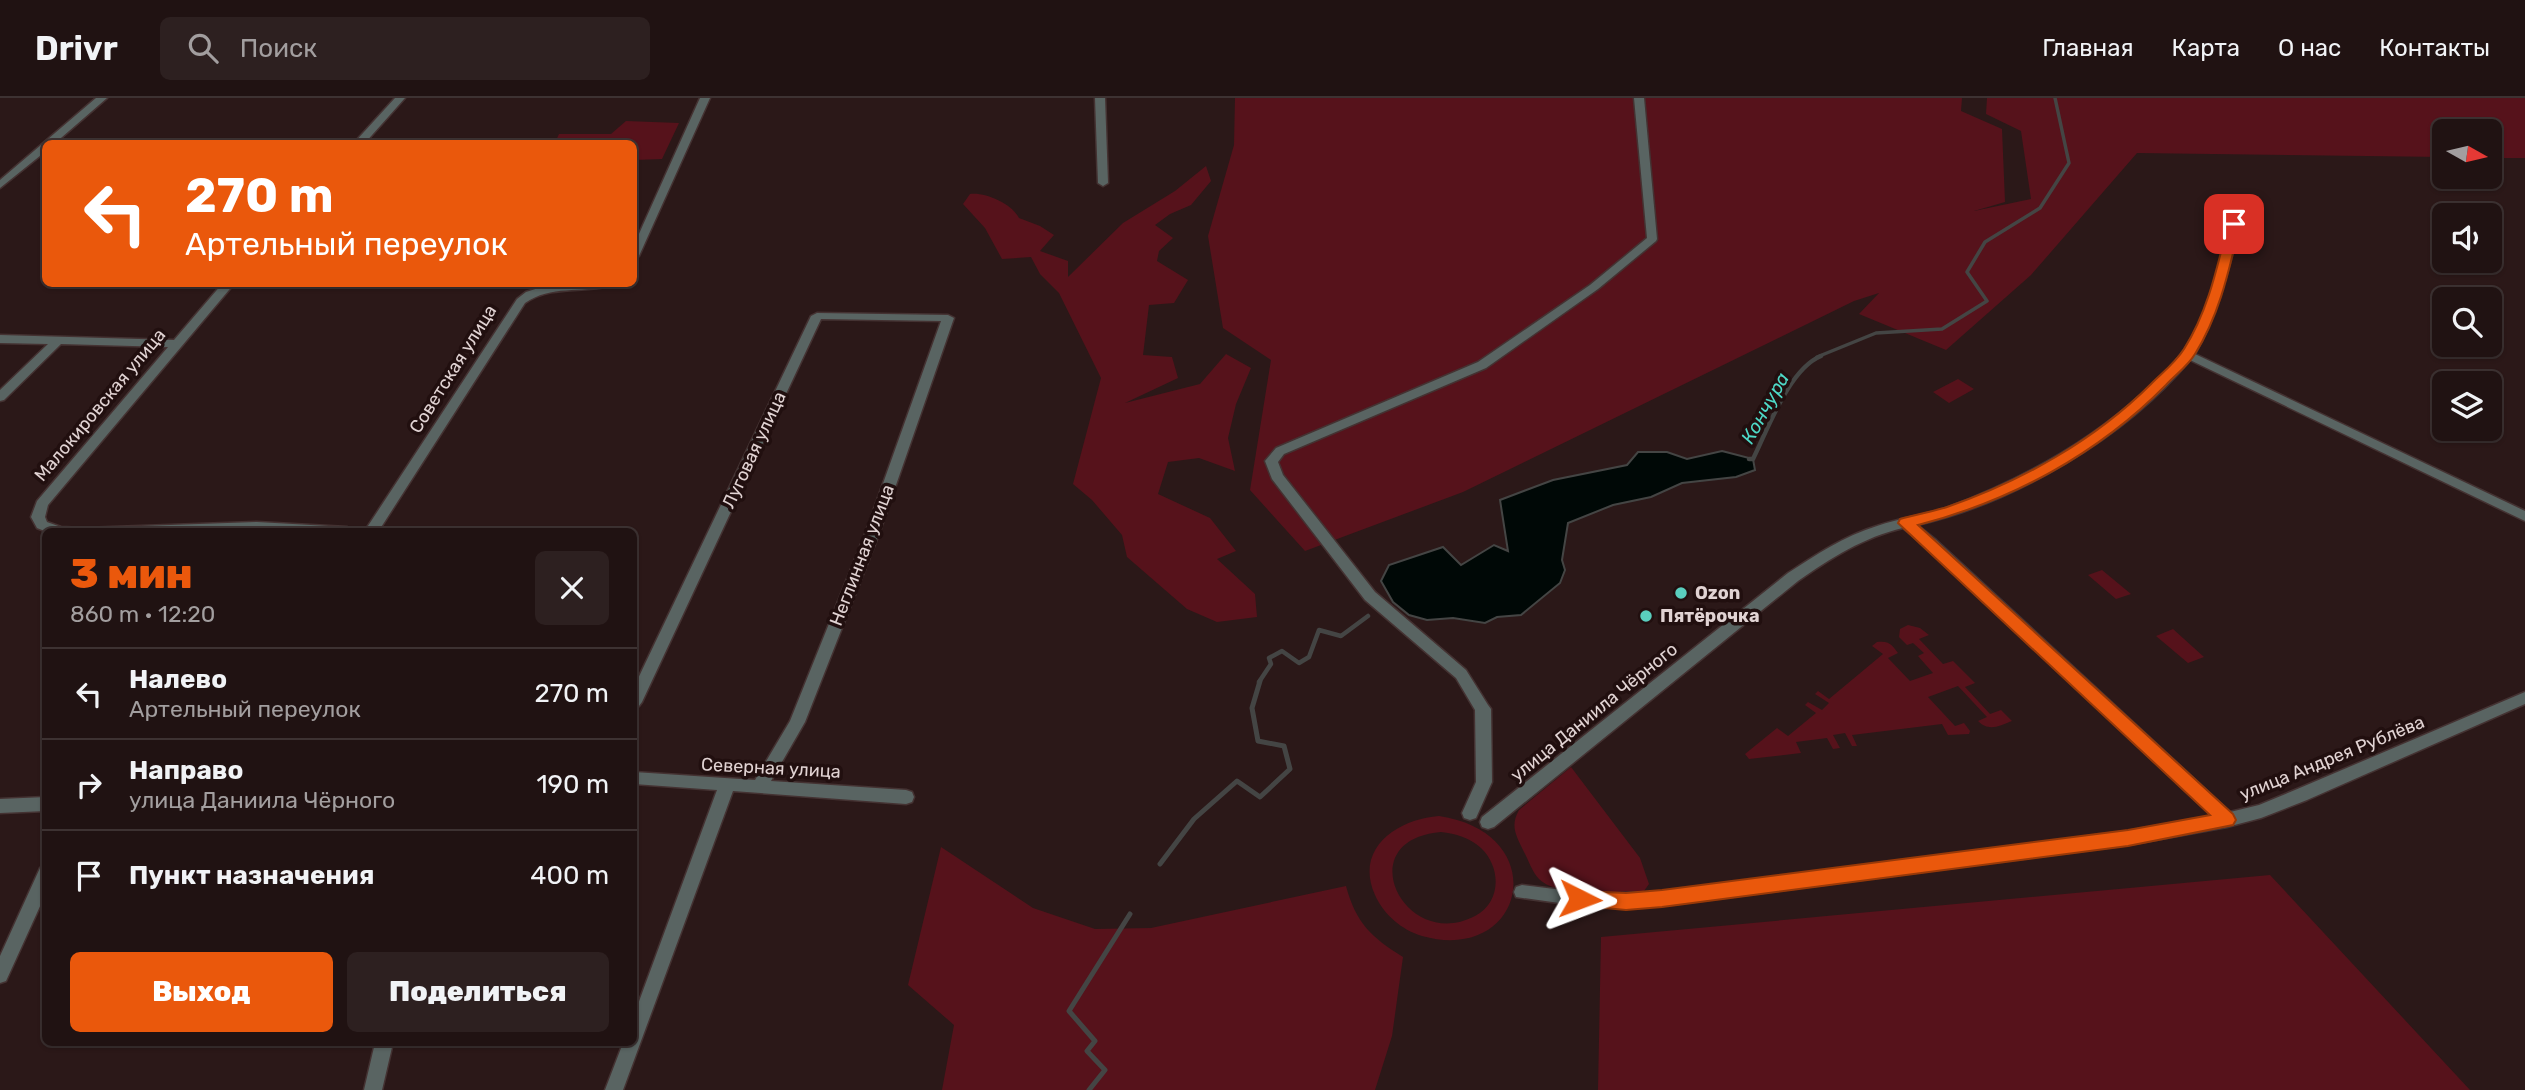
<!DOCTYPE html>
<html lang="ru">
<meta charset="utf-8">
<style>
body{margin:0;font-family:Rubik,sans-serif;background:#2d2020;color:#f1f3f6;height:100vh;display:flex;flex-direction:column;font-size:26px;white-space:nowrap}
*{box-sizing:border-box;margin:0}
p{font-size:23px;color:#a29e9f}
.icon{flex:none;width:38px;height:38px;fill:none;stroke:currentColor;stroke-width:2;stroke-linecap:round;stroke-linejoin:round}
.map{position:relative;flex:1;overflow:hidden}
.sheet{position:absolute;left:42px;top:430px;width:595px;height:518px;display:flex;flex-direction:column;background:#201212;border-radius:10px;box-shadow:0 2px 5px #0004,0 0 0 2px #3d3232}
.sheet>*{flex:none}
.guide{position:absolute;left:42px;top:42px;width:595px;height:147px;border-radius:10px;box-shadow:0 2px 5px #0004,0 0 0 2px #3d3232;background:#ea580c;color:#fff;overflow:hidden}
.needle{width:46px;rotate:98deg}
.tools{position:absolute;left:2432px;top:21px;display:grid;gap:14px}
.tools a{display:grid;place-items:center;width:70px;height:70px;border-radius:10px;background:#201212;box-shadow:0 2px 5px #0004,0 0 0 2px #3d3232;font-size:35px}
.pin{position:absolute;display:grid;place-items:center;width:60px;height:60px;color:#fff;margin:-30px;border-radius:14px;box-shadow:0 4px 10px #0006}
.me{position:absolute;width:77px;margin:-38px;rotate:93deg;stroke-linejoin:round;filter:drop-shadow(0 0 5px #0008)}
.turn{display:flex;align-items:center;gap:24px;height:147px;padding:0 28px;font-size:32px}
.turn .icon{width:91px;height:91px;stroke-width:2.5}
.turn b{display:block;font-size:49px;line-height:60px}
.round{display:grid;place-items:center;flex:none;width:74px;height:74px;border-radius:10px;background:#2d2020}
.headline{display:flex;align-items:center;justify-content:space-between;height:119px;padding:0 28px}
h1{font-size:42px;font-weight:800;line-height:52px;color:#ea580c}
.primary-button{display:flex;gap:14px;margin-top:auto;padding:14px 28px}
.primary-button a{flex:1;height:80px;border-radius:10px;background:#ea580c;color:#fff;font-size:28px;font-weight:800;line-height:80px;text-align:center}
.primary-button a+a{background:#2d2020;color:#f1f3f6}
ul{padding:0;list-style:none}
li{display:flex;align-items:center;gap:21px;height:91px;padding:0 28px;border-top:2px solid #3d3232}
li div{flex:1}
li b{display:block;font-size:26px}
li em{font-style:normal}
header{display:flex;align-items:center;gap:42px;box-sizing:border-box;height:98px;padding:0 35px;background:#201212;border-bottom:2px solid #3d3232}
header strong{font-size:33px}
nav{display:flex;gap:38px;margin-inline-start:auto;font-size:24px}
.search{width:490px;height:63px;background:#2d2020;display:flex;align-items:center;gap:18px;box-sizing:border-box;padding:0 24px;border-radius:10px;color:#a29e9f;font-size:26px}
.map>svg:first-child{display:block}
</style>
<header>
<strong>Drivr</strong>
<div class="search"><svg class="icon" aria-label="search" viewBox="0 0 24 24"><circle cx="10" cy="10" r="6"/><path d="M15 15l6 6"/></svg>Поиск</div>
<nav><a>Главная</a><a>Карта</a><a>О нас</a><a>Контакты</a></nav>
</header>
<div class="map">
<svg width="2525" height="992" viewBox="0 0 2525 992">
<rect width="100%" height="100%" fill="#2b1818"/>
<path fill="#56121b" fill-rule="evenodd" d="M 1235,0 L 1962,0 L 1961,13 L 2002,31 L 2005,104 L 1974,113 L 2031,101 L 2021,33 L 1986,16 L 1987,0 L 2525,0 L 2525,60 L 2490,60 L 2490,33 L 2445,33 L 2445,59 L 2137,55 L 2031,177 L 1946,252 L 1859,216 L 1879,195 L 1854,203 L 1463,394 L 1305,453 L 1250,392 L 1271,262 L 1223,230 L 1208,138 L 1234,47 Z
M 626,23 L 679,25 L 662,61 L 634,62 L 634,46 L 555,45 L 559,36 L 611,36 Z
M 1206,68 L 1211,83 L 1191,107 L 1170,116 L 1155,127 L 1173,140 L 1159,153 L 1157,163 L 1188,182 L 1174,205 L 1149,207 L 1143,257 L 1172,259 L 1178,280 L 1125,305 L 1200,286 L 1226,256 L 1251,270 L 1236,306 L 1228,340 L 1235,373 L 1199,360 L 1168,364 L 1158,396 L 1210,420 L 1236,453 L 1217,461 L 1255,496 L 1257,519 L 1217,524 L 1187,511 L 1127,459 L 1122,437 L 1092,402 L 1073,386 L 1101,280 L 1059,195 L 1040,176 L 1031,159 L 1002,161 L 985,130 L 963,106 L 970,96 C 986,94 1012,106 1019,120 L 1040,128 L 1054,137 L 1040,153 L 1068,163 L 1068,179 L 1123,125 L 1175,93 Z
M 1958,281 L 1974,291 L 1949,305 L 1933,294 Z
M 2102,472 L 2131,496 L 2116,501 L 2088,477 Z
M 1908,527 L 1920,530 L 1929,537 L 1919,541 L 1943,566 L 1953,563 L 1975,585 L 1965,589 L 1990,616 L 2001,612 L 2012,623 C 1999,628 1989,634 1978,623 L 1987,619 L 1958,588 L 1928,599 L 1955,628 L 1964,625 L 1970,633 L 1969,636 L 1948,637 L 1942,626 L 1852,637 L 1857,648 L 1852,648 L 1845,635 L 1833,637 L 1840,650 L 1833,651 L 1827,640 L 1796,644 L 1801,655 L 1749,661 L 1745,656 L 1777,630 L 1788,638 L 1816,615 L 1805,607 L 1808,604 L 1822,612 L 1829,605 L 1815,596 L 1818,593 L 1829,601 L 1883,556 L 1872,548 L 1877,544 C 1891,542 1893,549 1898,555 L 1888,560 L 1910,583 L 1933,575 L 1918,558 L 1924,555 L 1913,545 L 1907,547 L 1899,539 L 1900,531 Z
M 2173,531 L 2204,559 L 2188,565 L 2156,538 Z
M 1571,669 L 1640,760 L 1649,786 L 1644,793 C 1616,793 1560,801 1539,781 C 1532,774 1528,761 1523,752 C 1516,737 1510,728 1519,712 Z
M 1439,718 C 1554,735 1526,867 1422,838 C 1402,832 1384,817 1375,797 C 1354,750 1398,721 1439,718 ZM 1441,734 C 1456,736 1469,739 1481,750 C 1501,769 1502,804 1475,818 C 1405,855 1348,742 1441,734 Z
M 941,749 L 1033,810 L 1095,831 L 1151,830 L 1346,788 C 1356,825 1371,839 1403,859 L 1392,938 L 1375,992 L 942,992 L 954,927 L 908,887 Z
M 2270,777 L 2470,992 L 1598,992 L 1601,839 Z"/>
<path fill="#000806" stroke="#444544" stroke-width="2" d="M 1722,353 L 1753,361 L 1755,372 L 1736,379 L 1682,385 L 1651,399 L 1613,407 L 1568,425 L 1562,462 L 1565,472 L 1560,485 L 1521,517 L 1497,519 L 1485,525 L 1453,520 L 1427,522 L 1409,517 L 1393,504 L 1381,483 L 1389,467 L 1443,449 L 1461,467 L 1494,447 L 1508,453 L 1500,402 L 1553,382 L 1627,367 L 1638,354 L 1667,354 L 1687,361 Z"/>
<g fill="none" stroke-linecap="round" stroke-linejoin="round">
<path stroke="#444544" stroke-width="3.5" d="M 1817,259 L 1876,235 L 1942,231 L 1987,203 L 1967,174 L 1985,144 L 2040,110 L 2069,65 L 2055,0"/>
<path stroke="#444544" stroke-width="4.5" d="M 1749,361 L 1753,361 C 1768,331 1789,271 1821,258
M 1259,584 L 1271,566 L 1269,560 L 1282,553 L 1299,565 L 1309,559 L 1319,532 L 1341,538 L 1368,518"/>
<path stroke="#444544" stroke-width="5" d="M 1160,766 L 1194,721 L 1237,683 L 1260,699 L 1290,671 L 1284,648 L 1258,643 L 1252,610 L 1260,583
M 1089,992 L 1105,972 L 1087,953 L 1095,943 L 1069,913 L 1130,816"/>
<defs>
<path id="minor" d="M 395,0 L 405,0 L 364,46 L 353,46 Z
M 700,0 L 710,0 L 639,158 L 634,161 L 634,147 Z
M 1095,0 L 1105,0 L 1108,85 L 1103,88 L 1098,85 Z
M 1634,0 L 1644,0 L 1657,141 L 1656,143 L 1598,191 L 1486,270 L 1284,356 L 1278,364 L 1283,377 L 1375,494 L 1466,572 L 1488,607 L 1491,611 L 1492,684 L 1476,720 L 1470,722 L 1464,720 L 1462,715 L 1476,684 L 1475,612 L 1456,580 L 1365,502 L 1272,381 L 1265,363 L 1276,350 L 1478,264 L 1590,187 L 1647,140 Z
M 2244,98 L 2249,101 C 2231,153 2223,207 2195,256 L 2525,413 L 2525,423 L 2190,262 C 2126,339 2014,405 1917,427 L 1936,442 L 2230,714 L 2259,707 L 2295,692 L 2525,594 L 2525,606 L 2307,702 L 2261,720 L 2227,729 L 2128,747 L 1662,808 L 1595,810 L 1516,799 L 1514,794 L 1516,789 L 1522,787 L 1595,796 L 1662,794 L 2128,733 L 2212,718 L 1926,448 L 1903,430 C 1864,439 1831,460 1798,483 L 1494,729 L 1488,731 L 1482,729 L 1480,724 L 1482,719 L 1788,475 C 1816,457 1844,438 1877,428 C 1900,420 1926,417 1949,409 C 2017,383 2083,348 2137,300 C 2158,281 2180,263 2193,237 C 2216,195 2223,146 2239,101 Z
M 222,186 L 234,186 L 48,407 L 45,419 L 47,424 L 61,429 L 84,430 L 257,424 L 347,429 L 354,434 L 47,434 L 37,430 L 31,419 L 37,403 L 168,249 L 61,246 L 4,302 L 0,303 L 0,292 L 48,246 L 0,245 L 0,237 L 174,242 Z
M 551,186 L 612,186 L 610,188 C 581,195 551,187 525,205 L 378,434 L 364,434 L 517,201 L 526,194 Z
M 817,215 L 948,217 L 954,220 L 879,436 L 805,624 L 771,683 L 906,692 L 912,694 L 914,699 L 912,704 L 906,706 L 733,693 L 623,992 L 605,992 L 623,945 L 634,945 L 634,917 L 717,692 L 634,686 L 634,674 L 755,682 L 790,623 L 865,436 L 941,223 L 821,221 L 642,604 L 639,608 L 634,610 L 634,589 L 811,218 Z
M 46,699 L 46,713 L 0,715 L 0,701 Z
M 46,768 L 46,795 L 6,883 L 0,885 L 0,858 L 40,770 Z
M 375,945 L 393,945 L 382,992 L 364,992 Z"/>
<path id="tertiary" d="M 96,0 L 107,0 L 54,46 L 46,46 L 46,53 L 0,90 L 0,82 Z"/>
</defs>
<use href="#minor" stroke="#443232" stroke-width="3"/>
<use href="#tertiary" stroke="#443232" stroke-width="3"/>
<use href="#minor" fill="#596462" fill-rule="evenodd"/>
<use href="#tertiary" fill="#596462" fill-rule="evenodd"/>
</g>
<path fill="#ea580c" stroke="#983908" stroke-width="2" d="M 2234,123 L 2240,126 C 2229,172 2220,216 2195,256 C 2188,268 2175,277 2166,287 C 2098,356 2011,403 1918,427 L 2233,716 L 2236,722 L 2233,727 L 2128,748 L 1662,809 L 1626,812 L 1573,807 L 1570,801 L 1573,795 L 1580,793 L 1626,795 L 1662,792 L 2128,732 L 2210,717 L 1898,425 L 1900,421 C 1916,416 1932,414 1947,409 C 2022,383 2095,342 2151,286 C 2162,275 2176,264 2184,251 C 2208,213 2217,170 2228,126 Z"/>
<g fill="#5acebe" stroke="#210f0f" stroke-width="2.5">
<circle cx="1681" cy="495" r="7"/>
<circle cx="1646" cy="518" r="7"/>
</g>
<g text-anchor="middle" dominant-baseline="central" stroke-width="7" stroke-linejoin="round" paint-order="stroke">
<g font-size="18" fill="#e1d3d3" stroke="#210f0f">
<text transform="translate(453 271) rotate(-58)">Советская улица</text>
<text transform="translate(100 307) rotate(-50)">Малокировская улица</text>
<text transform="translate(754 352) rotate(-65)">Луговая улица</text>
<text transform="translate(862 457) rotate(-69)">Неглинная улица</text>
<text transform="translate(1594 614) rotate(-39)">улица Даниила Чёрного</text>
<text transform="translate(2332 660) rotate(-22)">улица Андрея Рублёва</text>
<text transform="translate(771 670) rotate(3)">Северная улица</text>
</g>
<g font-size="18" font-weight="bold" fill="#e1d3d3" stroke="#210f0f" text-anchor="start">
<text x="1695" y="495">Ozon</text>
<text x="1660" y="518">Пятёрочка</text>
</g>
<g font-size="19" font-style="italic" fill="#4edac8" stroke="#210f0f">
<text transform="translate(1765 310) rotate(-61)">Кончура</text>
</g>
</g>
</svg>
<div class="tools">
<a><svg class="needle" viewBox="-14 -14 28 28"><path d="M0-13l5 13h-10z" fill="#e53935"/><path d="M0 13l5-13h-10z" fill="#a29e9f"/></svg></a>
<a><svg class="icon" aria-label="sound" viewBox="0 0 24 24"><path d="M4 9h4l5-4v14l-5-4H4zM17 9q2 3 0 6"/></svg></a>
<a><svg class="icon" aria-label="search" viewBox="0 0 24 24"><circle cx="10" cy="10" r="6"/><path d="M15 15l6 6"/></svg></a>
<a><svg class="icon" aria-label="layers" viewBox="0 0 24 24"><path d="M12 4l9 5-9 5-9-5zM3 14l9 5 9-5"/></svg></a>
</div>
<div class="pin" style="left:2234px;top:126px;background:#d93025"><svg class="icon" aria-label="arrive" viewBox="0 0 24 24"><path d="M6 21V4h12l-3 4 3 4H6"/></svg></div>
<svg class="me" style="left:1580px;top:801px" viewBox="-20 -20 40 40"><path d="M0-17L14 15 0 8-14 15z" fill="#ea580c" stroke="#fff" stroke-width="4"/></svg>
<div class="guide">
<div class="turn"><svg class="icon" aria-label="left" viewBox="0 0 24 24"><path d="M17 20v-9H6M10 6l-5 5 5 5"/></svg><div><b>270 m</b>Артельный переулок</div></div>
</div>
<section class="sheet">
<div class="headline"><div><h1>3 мин</h1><p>860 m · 12:20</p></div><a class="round"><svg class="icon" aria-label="close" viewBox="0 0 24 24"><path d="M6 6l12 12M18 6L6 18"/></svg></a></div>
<ul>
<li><svg class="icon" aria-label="left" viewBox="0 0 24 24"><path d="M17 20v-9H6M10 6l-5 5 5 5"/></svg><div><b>Налево</b><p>Артельный переулок</p></div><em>270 m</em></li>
<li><svg class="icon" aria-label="right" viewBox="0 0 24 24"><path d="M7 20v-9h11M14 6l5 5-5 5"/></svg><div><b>Направо</b><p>улица Даниила Чёрного</p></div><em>190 m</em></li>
<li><svg class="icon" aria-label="arrive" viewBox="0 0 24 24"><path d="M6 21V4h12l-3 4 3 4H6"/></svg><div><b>Пункт назначения</b></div><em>400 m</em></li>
</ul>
<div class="primary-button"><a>Выход</a><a>Поделиться</a></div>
</section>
</div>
